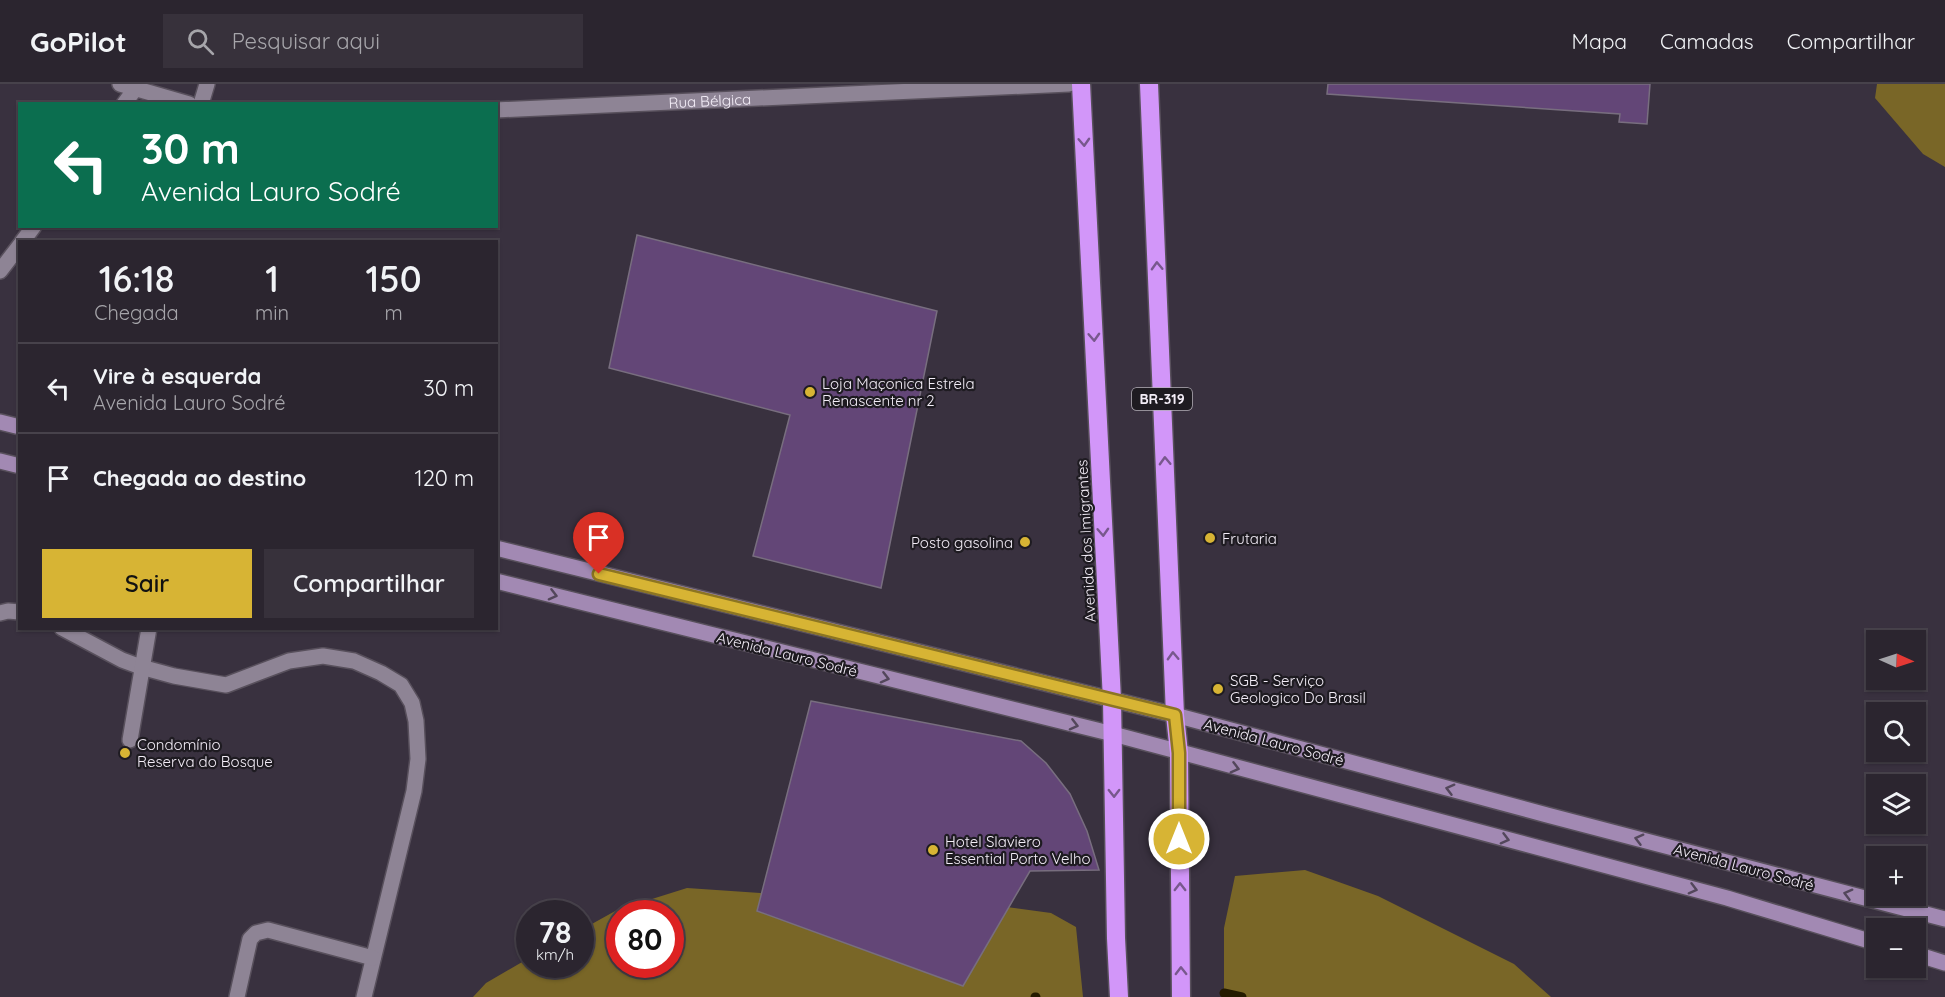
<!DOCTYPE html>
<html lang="pt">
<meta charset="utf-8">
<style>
body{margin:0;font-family:Quicksand,sans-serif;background:#37313b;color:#f1f3f6;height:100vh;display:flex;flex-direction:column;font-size:22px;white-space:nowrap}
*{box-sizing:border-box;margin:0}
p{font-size:20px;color:#a6a5aa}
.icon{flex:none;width:33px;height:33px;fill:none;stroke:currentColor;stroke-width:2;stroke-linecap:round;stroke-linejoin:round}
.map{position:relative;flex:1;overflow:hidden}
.side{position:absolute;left:18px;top:156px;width:480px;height:390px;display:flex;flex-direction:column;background:#2b252f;border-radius:0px;box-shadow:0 2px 4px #0004,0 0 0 2px #47424b}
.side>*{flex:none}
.guide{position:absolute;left:18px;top:18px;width:480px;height:126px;border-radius:0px;box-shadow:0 2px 4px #0004,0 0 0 2px #47424b;background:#0b6e4f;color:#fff;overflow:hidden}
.needle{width:39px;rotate:93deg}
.buttons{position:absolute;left:1866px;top:546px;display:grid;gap:12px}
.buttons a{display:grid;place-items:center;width:60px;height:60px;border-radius:0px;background:#2b252f;box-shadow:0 2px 4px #0004,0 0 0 2px #47424b;font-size:30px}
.speed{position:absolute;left:516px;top:816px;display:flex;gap:12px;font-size:30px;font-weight:700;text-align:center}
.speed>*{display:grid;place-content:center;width:78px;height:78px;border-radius:50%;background:#2b252f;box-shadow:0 2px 4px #0004,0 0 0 2px #47424b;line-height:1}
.speed small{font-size:15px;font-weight:400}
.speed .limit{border:9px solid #d22;background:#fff;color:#111}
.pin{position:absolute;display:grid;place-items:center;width:51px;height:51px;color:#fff;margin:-62px -26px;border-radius:50% 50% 50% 0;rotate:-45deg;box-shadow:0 0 6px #0007}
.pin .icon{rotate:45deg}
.me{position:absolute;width:66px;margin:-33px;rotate:0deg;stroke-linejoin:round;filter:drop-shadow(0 0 4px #0008)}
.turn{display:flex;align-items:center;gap:21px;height:126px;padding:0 24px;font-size:27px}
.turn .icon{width:78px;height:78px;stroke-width:2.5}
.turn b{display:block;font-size:42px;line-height:51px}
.eta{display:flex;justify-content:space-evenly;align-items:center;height:102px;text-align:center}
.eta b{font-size:36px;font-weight:600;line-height:42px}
.primary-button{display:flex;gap:12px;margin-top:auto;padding:12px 24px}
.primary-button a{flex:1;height:69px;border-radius:0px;background:#d7b434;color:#111;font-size:24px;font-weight:600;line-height:69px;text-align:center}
.primary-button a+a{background:#37313b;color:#f1f3f6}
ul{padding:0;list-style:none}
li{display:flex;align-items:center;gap:18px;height:90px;padding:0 24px;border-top:2px solid #47424b}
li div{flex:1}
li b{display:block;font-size:22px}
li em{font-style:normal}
header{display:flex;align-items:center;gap:36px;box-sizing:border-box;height:84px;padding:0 30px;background:#2b252f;border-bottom:2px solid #47424b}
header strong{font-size:28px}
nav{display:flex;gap:33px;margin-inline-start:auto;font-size:21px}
.search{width:420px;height:54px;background:#37313b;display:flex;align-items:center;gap:15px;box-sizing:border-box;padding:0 21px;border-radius:0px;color:#a6a5aa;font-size:22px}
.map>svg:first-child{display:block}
</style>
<header>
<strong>GoPilot</strong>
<div class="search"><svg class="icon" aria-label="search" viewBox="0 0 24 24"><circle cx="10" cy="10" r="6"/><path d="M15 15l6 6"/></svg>Pesquisar aqui</div>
<nav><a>Mapa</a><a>Camadas</a><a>Compartilhar</a></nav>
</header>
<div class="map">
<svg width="1945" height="913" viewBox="0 0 1945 913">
<rect width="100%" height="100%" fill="#39313f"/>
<path fill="#796627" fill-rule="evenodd" d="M 1877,0 L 1945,0 L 1945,83 L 1923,70 L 1875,14 Z
M 1305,786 L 1378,812 L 1514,880 L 1551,913 L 1226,913 L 1224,909 L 1224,844 L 1235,792 Z
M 687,804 L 837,814 L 984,820 L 1051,829 L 1076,843 L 1083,913 L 473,913 L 486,899 L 529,874 L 530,880 L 580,880 L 581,846 L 617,826 ZM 620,830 L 670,830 L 670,880 L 620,880 Z"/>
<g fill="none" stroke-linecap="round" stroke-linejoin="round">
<path stroke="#241b00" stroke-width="9" d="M 1224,909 L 1242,913
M 1035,913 L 1036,913"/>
</g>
<path fill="#634677" stroke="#786e7f" stroke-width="1.5" d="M 1328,0 L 1650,0 L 1647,40 L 1619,38 L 1620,30 L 1327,10 Z
M 637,151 L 937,227 L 881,504 L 753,472 L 790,331 L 609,284 Z
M 811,617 L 1021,657 L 1046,679 L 1070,710 L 1087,747 L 1099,786 L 1030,787 L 963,902 L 757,827 Z"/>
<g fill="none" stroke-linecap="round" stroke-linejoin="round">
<defs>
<g id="street">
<path d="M 120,0 L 189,20"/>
<path d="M 124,20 L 135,5"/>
<path d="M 201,20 L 207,0"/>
<path id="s1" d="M 496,26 L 1069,0"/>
<path d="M 22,158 L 34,142"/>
<path d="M 0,187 L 20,161"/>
<path d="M 0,529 L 8,527 L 20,528"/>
<path d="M 62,544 L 122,576 L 141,583 L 174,592 L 226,601 L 289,577 L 323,572 L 354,577 L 381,589 L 401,601 L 412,619 L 416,637 L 418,675 L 414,707 L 364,913"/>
<path d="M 130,656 L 149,544"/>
<path d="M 237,913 L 250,855 L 256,849 L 268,846 L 373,874"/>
</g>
<path id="secondary" d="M 0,338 L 20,343
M 0,377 L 20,382
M 496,464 L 1175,631 L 1547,731 L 1945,835
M 496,497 L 1113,650 L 1727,814 L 1876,859
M 1916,870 L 1945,879"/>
<path id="highway" d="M 1081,0 L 1112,616 L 1116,854 L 1119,913
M 1149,0 L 1175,631 L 1179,669 L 1181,913"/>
</defs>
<use href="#street" stroke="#58505c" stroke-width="18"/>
<use href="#secondary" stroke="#58505c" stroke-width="18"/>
<use href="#highway" stroke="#58505c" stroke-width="21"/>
<use href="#street" stroke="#8e8495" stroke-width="15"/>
<use href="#secondary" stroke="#a289b3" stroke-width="15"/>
<use href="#highway" stroke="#d296f9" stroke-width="18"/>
</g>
<defs><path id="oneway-chevron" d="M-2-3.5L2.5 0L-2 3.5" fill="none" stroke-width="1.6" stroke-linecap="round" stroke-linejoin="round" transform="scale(1.5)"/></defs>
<g stroke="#78588d">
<use href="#oneway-chevron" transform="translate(1084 58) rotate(87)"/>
<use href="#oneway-chevron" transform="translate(1157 182) rotate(-92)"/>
<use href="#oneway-chevron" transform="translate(1094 253) rotate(87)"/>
<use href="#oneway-chevron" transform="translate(1165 377) rotate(-92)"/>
<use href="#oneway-chevron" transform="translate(1103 448) rotate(87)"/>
<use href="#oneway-chevron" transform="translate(1173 572) rotate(-92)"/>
<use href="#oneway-chevron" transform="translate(1114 709) rotate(89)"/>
<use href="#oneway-chevron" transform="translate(1180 803) rotate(-90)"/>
<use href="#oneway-chevron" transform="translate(1181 887) rotate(-91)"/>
</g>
<g stroke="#53475b">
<use href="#oneway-chevron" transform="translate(553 511) rotate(14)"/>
<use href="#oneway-chevron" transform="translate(885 594) rotate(14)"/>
<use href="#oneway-chevron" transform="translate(1074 641) rotate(14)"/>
<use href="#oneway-chevron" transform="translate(1235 684) rotate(15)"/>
<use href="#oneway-chevron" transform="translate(1450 705) rotate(-165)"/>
<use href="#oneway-chevron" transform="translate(1505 755) rotate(15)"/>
<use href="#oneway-chevron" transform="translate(1639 755) rotate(-165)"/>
<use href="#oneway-chevron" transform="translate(1693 805) rotate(15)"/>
<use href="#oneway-chevron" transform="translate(1848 810) rotate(-165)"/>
</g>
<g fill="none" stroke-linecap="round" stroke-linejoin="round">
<defs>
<path id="route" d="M 599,490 L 1175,631 L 1179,669 L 1179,755"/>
</defs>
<use href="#route" stroke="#8c7522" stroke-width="15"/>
<use href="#route" stroke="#d7b434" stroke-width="10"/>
</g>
<g fill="#d7b434" stroke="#1e1b21" stroke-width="2">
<circle cx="810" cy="308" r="6"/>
<circle cx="1210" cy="454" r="6"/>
<circle cx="1025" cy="458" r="6"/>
<circle cx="1218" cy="605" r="6"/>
<circle cx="125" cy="669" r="6"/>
<circle cx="933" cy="766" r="6"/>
</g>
<g text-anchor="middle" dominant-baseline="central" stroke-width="4.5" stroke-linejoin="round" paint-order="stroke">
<rect fill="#1e1b21" stroke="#b3aeb7" stroke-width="1.5" x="1132" y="304" width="60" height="22" rx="4.5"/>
<g font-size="14" font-weight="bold" fill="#f3edf7">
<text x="1162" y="315">BR-319</text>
</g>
<g font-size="15" fill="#f3edf7" stroke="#1e1b21">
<text stroke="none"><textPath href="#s1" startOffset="214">Rua Bélgica</textPath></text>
<text transform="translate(1086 457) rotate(-93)">Avenida dos Imigrantes</text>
<text transform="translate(787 570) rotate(14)">Avenida Lauro Sodré</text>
<text transform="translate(1274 658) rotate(15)">Avenida Lauro Sodré</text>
<text transform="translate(1744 783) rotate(15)">Avenida Lauro Sodré</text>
</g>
<g font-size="15" fill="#f3edf7" stroke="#1e1b21" text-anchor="start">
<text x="822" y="299">Loja Maçonica Estrela<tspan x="822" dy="17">Renascente nr 2</tspan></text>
<text x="1222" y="454">Frutaria</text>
<text x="1013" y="458" text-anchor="end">Posto gasolina</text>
<text x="1230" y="596">SGB - Serviço<tspan x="1230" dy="17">Geologico Do Brasil</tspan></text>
<text x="137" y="660">Condomínio<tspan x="137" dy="17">Reserva do Bosque</tspan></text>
<text x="945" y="757">Hotel Slaviero<tspan x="945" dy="17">Essential Porto Velho</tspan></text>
</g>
</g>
</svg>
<div class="buttons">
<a><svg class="needle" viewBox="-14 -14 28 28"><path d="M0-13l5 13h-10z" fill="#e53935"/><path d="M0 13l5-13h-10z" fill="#a6a5aa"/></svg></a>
<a><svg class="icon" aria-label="search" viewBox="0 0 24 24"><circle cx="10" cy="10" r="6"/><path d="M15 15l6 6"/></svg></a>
<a><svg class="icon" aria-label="layers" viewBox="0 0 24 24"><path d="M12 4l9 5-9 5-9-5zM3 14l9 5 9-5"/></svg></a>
<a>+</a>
<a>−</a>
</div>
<div class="speed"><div>78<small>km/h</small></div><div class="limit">80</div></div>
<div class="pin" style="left:599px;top:490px;background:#d93025"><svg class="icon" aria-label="arrive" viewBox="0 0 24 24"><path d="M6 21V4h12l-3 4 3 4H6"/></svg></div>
<svg class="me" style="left:1179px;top:755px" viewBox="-20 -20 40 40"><circle r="17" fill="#d7b434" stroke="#fff" stroke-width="3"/><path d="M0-11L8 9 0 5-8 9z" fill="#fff"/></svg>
<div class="guide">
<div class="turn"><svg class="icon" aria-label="left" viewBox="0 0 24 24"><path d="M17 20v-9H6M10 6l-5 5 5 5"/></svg><div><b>30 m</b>Avenida Lauro Sodré</div></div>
</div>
<section class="side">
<div class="eta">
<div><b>16:18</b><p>Chegada</p></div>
<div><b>1</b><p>min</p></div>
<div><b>150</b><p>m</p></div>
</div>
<ul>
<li><svg class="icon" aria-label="left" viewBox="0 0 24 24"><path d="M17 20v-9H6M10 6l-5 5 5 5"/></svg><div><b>Vire à esquerda</b><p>Avenida Lauro Sodré</p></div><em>30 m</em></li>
<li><svg class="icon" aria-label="arrive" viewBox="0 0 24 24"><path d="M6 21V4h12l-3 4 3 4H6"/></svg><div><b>Chegada ao destino</b></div><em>120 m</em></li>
</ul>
<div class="primary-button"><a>Sair</a><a>Compartilhar</a></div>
</section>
</div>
